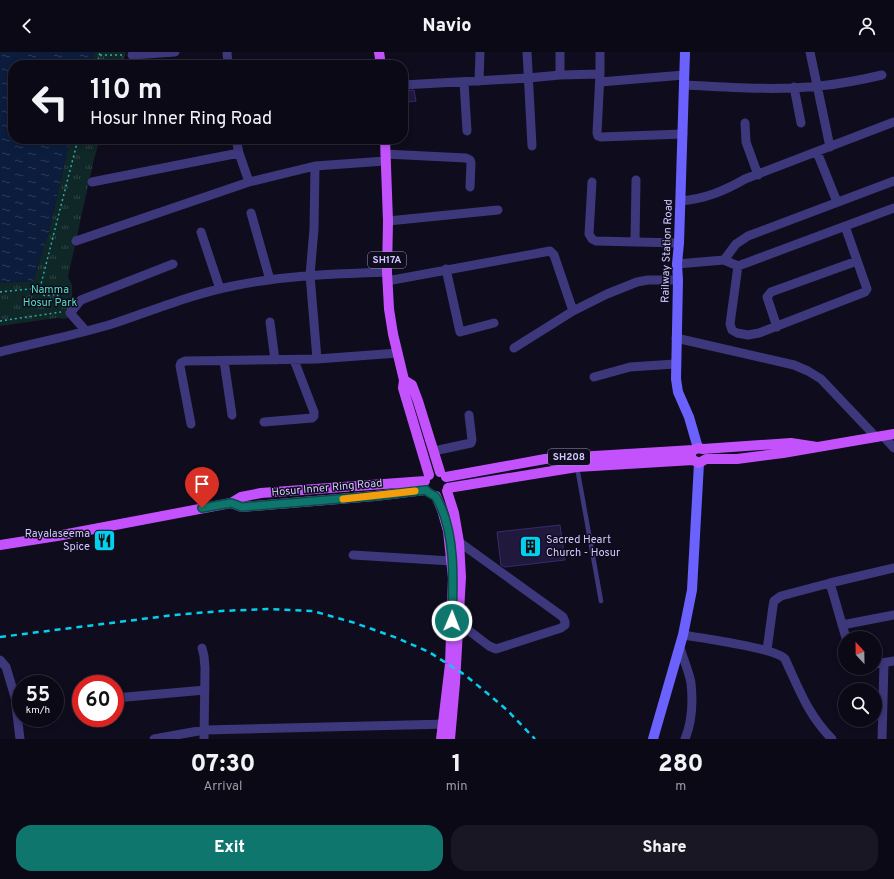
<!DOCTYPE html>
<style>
body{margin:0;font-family:Overpass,sans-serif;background:#191723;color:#f1f3f6;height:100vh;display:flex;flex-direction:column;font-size:15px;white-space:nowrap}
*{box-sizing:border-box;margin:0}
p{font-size:13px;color:#9a9aa1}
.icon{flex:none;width:22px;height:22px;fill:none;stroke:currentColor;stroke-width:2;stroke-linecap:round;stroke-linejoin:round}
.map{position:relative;height:687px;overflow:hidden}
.details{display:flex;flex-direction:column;background:#0b0916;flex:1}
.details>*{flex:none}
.guide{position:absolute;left:8px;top:8px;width:400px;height:84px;border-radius:16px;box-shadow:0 2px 6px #0003,0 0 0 1px #2b2a35;background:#0b0916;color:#f1f3f6;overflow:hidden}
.needle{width:26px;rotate:338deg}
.tools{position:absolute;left:838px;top:579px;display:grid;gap:8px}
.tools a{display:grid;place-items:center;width:44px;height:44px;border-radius:50%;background:#0b0916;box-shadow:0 2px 6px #0003,0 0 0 1px #2b2a35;font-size:20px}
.speed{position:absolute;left:12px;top:623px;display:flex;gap:8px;font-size:20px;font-weight:700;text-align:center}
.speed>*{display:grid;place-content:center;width:52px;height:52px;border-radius:50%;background:#0b0916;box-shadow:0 2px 6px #0003,0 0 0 1px #2b2a35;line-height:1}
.speed small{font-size:10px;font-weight:400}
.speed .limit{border:6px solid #d22;background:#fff;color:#111}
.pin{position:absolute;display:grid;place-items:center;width:34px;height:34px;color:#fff;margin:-41px -17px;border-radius:50% 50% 50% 0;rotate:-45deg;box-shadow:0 0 4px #0007}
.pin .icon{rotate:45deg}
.me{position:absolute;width:44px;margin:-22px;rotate:1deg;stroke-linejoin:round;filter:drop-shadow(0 0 3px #0008)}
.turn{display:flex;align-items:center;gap:14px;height:84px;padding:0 16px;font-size:18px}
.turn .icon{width:52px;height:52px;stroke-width:2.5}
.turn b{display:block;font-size:28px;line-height:34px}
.eta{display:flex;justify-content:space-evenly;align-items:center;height:68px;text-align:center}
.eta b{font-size:24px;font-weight:800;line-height:28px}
.cta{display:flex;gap:8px;margin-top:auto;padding:8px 16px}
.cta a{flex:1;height:46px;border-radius:16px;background:#0f766e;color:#fff;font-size:16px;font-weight:800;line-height:46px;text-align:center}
.cta a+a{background:#191723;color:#f1f3f6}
header{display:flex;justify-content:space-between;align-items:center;height:52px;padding:0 16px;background:#0b0916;font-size:18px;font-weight:800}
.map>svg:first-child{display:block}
</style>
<header><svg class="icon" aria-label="back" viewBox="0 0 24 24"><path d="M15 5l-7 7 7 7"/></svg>Navio<svg class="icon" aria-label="person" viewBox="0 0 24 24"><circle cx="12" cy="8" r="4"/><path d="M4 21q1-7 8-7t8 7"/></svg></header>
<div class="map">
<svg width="894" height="687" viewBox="0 0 894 687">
<defs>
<pattern id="park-tufts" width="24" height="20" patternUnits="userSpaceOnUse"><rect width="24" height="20" fill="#0f2727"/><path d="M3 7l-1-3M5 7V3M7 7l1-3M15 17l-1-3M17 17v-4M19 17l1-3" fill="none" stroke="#314547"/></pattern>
<pattern id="water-ripples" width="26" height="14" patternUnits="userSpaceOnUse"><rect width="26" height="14" fill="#0b1c3d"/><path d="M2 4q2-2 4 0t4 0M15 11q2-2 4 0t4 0" fill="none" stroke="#2e3c5a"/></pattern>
</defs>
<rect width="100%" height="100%" fill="#0f0c1d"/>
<path fill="url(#park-tufts)" d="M 95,0 L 126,0 L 122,13 L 91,13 Z
M 70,87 L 100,87 L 94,107 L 68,225 L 72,233 L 72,259 L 66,267 L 56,266 L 0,274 L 0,231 L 33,229 L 49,179 Z"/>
<path fill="url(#water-ripples)" d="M 0,0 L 95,0 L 91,13 L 13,13 L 13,87 L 70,87 L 49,179 L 33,229 L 0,231 Z"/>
<path fill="#21183e" stroke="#392b69" d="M 414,38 L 416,49 L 403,51 L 403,39 Z
M 560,473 L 565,508 L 505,515 L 501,513 L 497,480 Z"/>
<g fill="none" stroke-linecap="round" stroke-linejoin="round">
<path stroke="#2faca9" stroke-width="1.5" stroke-dasharray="2 3" stroke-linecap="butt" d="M 100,3 L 124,3
M 97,13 L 100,0
M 35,237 L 45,244 L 57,242 L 63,256
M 0,240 L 40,236 L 78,87
M 0,269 L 61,260"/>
<path stroke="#3d377b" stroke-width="4.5" d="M 577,415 L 601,549"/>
<path stroke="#3d377b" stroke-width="9" d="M 227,0 L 228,13
M 527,0 L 532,94
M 560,0 L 560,23
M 810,0 L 830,95
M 132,3 L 175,0
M 600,22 L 597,81 L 598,84 L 601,85 L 683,82
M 479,29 L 480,0
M 464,30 L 467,79
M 600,30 L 684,23
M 403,33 L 528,26 L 560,23 L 600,22 L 600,0
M 684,33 C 729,35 774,39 819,34 C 840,32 861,28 882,23
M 794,35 L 801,71
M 745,71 L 746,90 L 758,123
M 236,87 L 239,101 L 249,130 L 315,114 L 385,109
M 817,100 L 837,150
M 385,102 L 466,106 L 470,108 L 471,111 L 470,135
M 315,114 L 314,177 L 310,223 L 317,307
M 92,130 L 239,101
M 592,130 L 589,182 L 592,187 L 596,189 L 679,191
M 680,149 C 705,147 724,139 745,127 L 894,70
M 251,161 L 270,228
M 388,169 L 498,158
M 201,180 L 220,237
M 76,189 L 249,130
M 635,190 L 636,128
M 724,208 L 736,192 L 748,184 L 894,129
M 677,212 L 724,208 L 738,214 L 894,156
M 738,214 L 730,272 L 732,278 L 737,281 L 748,283 L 759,281 L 865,240 L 867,237 L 845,174
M 446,217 L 460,280 L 494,271
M 387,229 L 550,199 L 554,203 L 573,259
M 270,270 L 275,308
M 777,275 L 767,245 L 771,240 L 857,209
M 86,279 L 70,261 L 81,248 L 173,212
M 676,286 L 794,313 L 808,319 L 821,327 L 876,385
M 514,296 L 573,259 L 607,242 L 637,230 L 648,228 L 678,228
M 0,300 C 38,290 77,283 115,271 C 154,258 192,242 233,234 C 284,223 336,222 387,220
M 224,309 L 232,363
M 594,325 L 630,315 L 675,312
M 264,370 L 312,366 L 314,364 L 314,360 L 294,308
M 191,372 L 180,314 L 181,311 L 185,309 L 317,307 L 398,301
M 883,384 L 894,396
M 434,399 L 471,391 L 472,388 L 469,363
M 353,503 L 451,509
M 830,531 L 894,516
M 459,571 L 489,594 L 496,597 L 561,576 L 565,573 L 565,570 L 563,565 L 459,490
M 842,573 L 894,563
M 683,583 C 701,586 776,596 785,607 C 799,637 808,663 832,687
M 680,595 C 683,607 689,619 691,631 C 693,650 692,670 685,687
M 202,596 L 204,604 L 205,616 L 204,687
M 767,598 L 773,554 L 774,549 L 781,544 L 830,531 L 846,586
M 0,608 L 6,615 L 15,645 L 20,687
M 875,612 L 894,609
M 115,646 L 205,638
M 154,687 L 204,678 L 448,672
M 882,687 L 884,611"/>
<path stroke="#6b61fc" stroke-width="10" d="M 685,0 L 679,191 L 677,212 L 678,228 L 676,327 L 678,340 L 689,365 L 698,396
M 653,687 L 683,583 L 692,538 L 699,411"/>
<path stroke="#c352fc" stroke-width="10" d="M 379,0 L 381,13
M 385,87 L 388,169 L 387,220 L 389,257 L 393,282 L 404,328 L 403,336 L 429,423
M 404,328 L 412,333 L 418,349 L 440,420
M 817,395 L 791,391 L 703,397 L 698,396 L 693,398 L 690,404 L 693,408 L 699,411 L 706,407 L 737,407 L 783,401 L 894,382
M 446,425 L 545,407 L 693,398
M 448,436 L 577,415 L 693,408
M 447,439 L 454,461 L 459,490 L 461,525 L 455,631 L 450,687
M 436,444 L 442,458 L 448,479 L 453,526 L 450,612 L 441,687
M 231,451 L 242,455 L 375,444 L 425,438
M 0,493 L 57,484 L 231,451 L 241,445 L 261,441 L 425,429"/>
<path stroke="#04cfef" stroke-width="2.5" stroke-dasharray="6 5" stroke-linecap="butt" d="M 0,585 L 174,563 L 221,559 L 267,557 L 313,559 L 355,571 L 397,586 L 429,600 L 465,623 L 487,641 L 507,658 L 535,687"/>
</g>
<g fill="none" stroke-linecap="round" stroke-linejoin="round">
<defs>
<path id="route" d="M 202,456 L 231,451 L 242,455 L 375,444 L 426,438 C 429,442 432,442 435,444 C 437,446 439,451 440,453 C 456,486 453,533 452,569"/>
</defs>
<use href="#route" stroke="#0a4d48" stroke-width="10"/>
<use href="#route" stroke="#0f766e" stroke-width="7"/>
<path stroke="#f59e0b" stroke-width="7" d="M 343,447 L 415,439"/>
</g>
<defs>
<symbol id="restaurant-square" viewBox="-11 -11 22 22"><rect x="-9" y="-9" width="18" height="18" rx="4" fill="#04cfef" stroke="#0f0c1d"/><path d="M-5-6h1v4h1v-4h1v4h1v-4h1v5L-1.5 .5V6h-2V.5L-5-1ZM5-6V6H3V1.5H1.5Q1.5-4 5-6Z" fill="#111"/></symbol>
<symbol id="building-square" viewBox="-11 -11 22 22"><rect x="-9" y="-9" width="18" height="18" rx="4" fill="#04cfef" stroke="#0f0c1d"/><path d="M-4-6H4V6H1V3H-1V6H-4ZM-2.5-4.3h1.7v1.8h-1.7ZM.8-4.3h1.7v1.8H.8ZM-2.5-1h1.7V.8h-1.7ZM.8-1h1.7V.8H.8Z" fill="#111"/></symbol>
</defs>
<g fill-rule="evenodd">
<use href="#restaurant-square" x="92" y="476" width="25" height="25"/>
<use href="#building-square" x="518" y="482" width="25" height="25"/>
</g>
<g text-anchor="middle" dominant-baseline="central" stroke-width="3" stroke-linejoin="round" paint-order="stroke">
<g fill="#0f0c1d" stroke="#9790ba" stroke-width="1">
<rect x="368" y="200" width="38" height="16" rx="3"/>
<rect x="548" y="397" width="42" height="16" rx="3"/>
</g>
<g font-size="10" font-weight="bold" fill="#d1c9fe">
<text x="387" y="208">SH17A</text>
<text x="569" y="405">SH208</text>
</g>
<g font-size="11" fill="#d1c9fe" stroke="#0f0c1d">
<text transform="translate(667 199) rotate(-88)">Railway Station Road</text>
<text transform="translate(327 436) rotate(-5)">Hosur Inner Ring Road</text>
</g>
<g font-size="11" fill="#57dcc0" stroke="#0f0c1d">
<text x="50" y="238">Namma<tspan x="50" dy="13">Hosur Park</tspan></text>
</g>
<g font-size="11" fill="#d1c9fe" stroke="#0f0c1d" text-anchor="end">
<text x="90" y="482">Rayalaseema<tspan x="90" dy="13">Spice</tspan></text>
<text x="546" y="488" text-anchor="start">Sacred Heart<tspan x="546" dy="13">Church - Hosur</tspan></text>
</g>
</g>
</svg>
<div class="tools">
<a><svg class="needle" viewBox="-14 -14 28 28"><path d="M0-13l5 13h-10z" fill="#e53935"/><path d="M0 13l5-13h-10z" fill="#9a9aa1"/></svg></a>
<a><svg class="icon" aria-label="search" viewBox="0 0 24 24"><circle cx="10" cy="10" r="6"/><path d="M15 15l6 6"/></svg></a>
</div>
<div class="speed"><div>55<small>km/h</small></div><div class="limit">60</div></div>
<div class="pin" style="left:202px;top:456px;background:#d93025"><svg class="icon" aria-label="arrive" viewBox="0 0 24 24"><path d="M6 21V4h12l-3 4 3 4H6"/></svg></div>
<svg class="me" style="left:452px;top:569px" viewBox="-20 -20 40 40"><circle r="17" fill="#0f766e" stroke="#fff" stroke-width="3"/><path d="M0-11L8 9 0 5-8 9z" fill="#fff"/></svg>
<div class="guide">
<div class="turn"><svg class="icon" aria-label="left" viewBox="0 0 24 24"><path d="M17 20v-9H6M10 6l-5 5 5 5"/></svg><div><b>110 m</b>Hosur Inner Ring Road</div></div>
</div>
</div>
<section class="details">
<div class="eta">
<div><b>07:30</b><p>Arrival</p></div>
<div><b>1</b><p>min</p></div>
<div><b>280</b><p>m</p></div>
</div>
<div class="cta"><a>Exit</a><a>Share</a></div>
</section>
